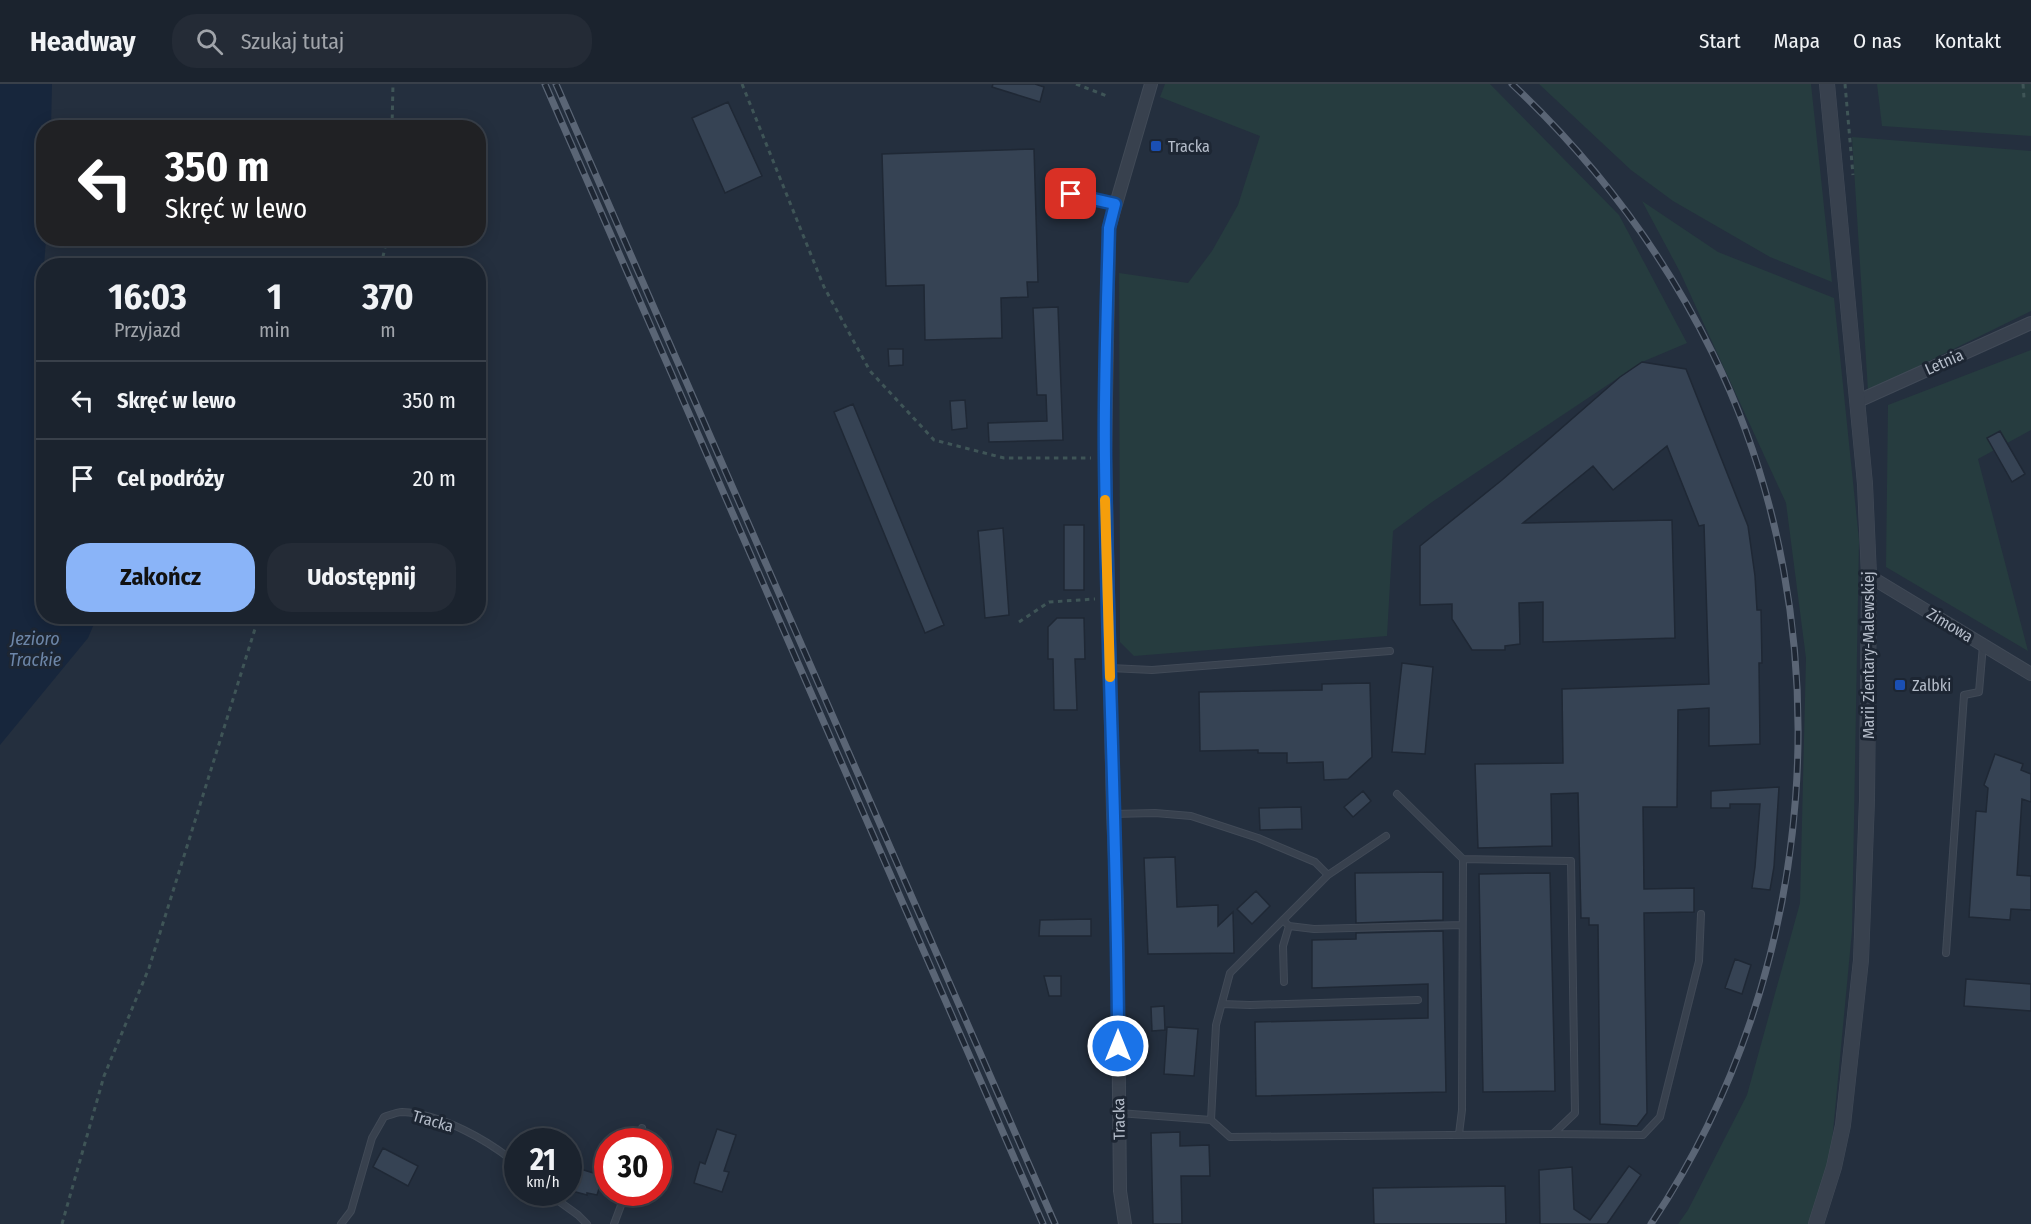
<!DOCTYPE html>
<html lang="pl">
<meta charset="utf-8">
<style>
body{margin:0;font-family:"Fira Sans Condensed",sans-serif;background:#242b36;color:#f1f3f6;height:100vh;display:flex;flex-direction:column;font-size:22px;white-space:nowrap}
*{box-sizing:border-box;margin:0}
p{font-size:20px;color:#a0a4aa}
.icon{flex:none;width:33px;height:33px;fill:none;stroke:currentColor;stroke-width:2;stroke-linecap:round;stroke-linejoin:round}
.map{position:relative;flex:1;overflow:hidden}
.panel{position:absolute;left:36px;top:174px;width:450px;height:366px;display:flex;flex-direction:column;background:#1b232e;border-radius:24px;box-shadow:0 3px 15px #0003,0 0 0 2px #39404a}
.panel>*{flex:none}
.banner{position:absolute;left:36px;top:36px;width:450px;height:126px;border-radius:24px;box-shadow:0 3px 15px #0003,0 0 0 2px #39404a;background:#202124;color:#fff;overflow:hidden}
.speed{position:absolute;left:504px;top:1044px;display:flex;gap:12px;font-size:30px;font-weight:700;text-align:center}
.speed>*{display:grid;place-content:center;width:78px;height:78px;border-radius:50%;background:#1b232e;box-shadow:0 3px 15px #0003,0 0 0 2px #39404a;line-height:1}
.speed small{font-size:15px;font-weight:400}
.speed .limit{border:9px solid #d22;background:#fff;color:#111}
.pin{position:absolute;display:grid;place-items:center;width:51px;height:51px;color:#fff;margin:-26px;border-radius:12px;box-shadow:0 3px 9px #0006}
.me{position:absolute;width:66px;margin:-33px;rotate:0deg;stroke-linejoin:round;filter:drop-shadow(0 0 4px #0008)}
.turn{display:flex;align-items:center;gap:21px;height:126px;padding:0 30px;font-size:27px}
.turn .icon{width:78px;height:78px;stroke-width:2.5}
.turn b{display:block;font-size:42px;line-height:51px}
.eta{display:flex;justify-content:space-evenly;align-items:center;height:102px;text-align:center}
.eta b{font-size:36px;font-weight:700;line-height:42px}
.button{display:flex;gap:12px;margin-top:auto;padding:12px 30px}
.button a{flex:1;height:69px;border-radius:24px;background:#8ab4f8;color:#111;font-size:24px;font-weight:700;line-height:69px;text-align:center}
.button a+a{background:#242b36;color:#f1f3f6}
ul{padding:0;list-style:none}
li{display:flex;align-items:center;gap:18px;height:78px;padding:0 30px;border-top:2px solid #39404a}
li div{flex:1}
li b{display:block;font-size:22px}
li em{font-style:normal}
header{display:flex;align-items:center;gap:36px;box-sizing:border-box;height:84px;padding:0 30px;background:#1b232e;border-bottom:2px solid #39404a}
header strong{font-size:28px}
nav{display:flex;gap:33px;margin-inline-start:auto;font-size:21px}
.search{width:420px;height:54px;background:#242b36;display:flex;align-items:center;gap:15px;box-sizing:border-box;padding:0 21px;border-radius:24px;color:#a0a4aa;font-size:22px}
.map>svg:first-child{display:block}
</style>
<header>
<strong>Headway</strong>
<div class="search"><svg class="icon" aria-label="search" viewBox="0 0 24 24"><circle cx="10" cy="10" r="6"/><path d="M15 15l6 6"/></svg>Szukaj tutaj</div>
<nav><a>Start</a><a>Mapa</a><a>O nas</a><a>Kontakt</a></nav>
</header>
<div class="map">
<svg width="2031" height="1140" viewBox="0 0 2031 1140">
<rect width="100%" height="100%" fill="#242f3e"/>
<path fill="#263c3f" d="M 1165,0 L 1490,0 L 1619,131 L 1687,259 L 1642,278 L 1432,418 L 1393,447 L 1387,552 L 1134,572 L 1120,558 L 1119,189 L 1188,199 L 1212,167 L 1238,121 L 1260,52 L 1160,13 Z
M 1539,0 L 1811,0 L 1832,198 L 1770,173 L 1673,117 L 1631,86 Z
M 1877,0 L 2031,0 L 2031,52 L 1882,42 Z
M 1852,53 L 2031,67 L 2031,227 L 1868,307 Z
M 1642,117 L 1718,168 L 1834,214 L 1859,456 L 1852,847 L 1830,1079 L 1808,1140 L 1678,1140 L 1688,1126 L 1747,1011 L 1800,819 L 1806,574 L 1786,419 L 1680,188 Z
M 2031,266 L 2031,346 L 1978,375 L 2028,567 L 1886,483 L 1888,321 Z"/>
<path fill="#17263c" d="M 0,0 L 52,0 L 51,43 L 44,44 L 44,154 L 46,155 L 44,182 L 44,532 L 97,533 L 88,554 L 0,661 Z"/>
<path fill="#364354" stroke="#1f2835" stroke-width="1.5" d="M 993,0 L 1035,0 L 1044,3 L 1040,18 L 992,3 Z
M 728,18 L 762,92 L 725,109 L 692,34 Z
M 1034,65 L 1038,198 L 1027,198 L 1028,213 L 1001,214 L 1002,254 L 925,256 L 924,201 L 886,202 L 882,70 Z
M 1058,223 L 1063,356 L 989,358 L 988,339 L 1047,337 L 1046,311 L 1037,311 L 1033,224 Z
M 888,265 L 903,265 L 903,281 L 889,282 Z
M 1642,278 L 1686,285 L 1748,442 L 1755,492 L 1757,526 L 1761,526 L 1762,579 L 1759,579 L 1760,660 L 1709,662 L 1709,624 L 1678,626 L 1677,723 L 1643,723 L 1644,805 L 1694,804 L 1694,828 L 1644,829 L 1647,1029 L 1637,1042 L 1600,1040 L 1598,841 L 1589,841 L 1589,834 L 1581,834 L 1578,709 L 1551,710 L 1552,762 L 1478,764 L 1475,680 L 1563,679 L 1562,605 L 1709,600 L 1704,441 L 1699,442 L 1667,362 L 1613,406 L 1593,382 L 1523,439 L 1672,436 L 1675,554 L 1543,558 L 1543,518 L 1519,519 L 1520,560 L 1505,562 L 1505,566 L 1472,566 L 1452,535 L 1452,520 L 1420,521 L 1420,462 L 1502,396 L 1620,293 Z
M 965,316 L 967,344 L 952,346 L 950,317 Z
M 853,320 L 944,541 L 925,549 L 834,328 Z
M 2000,347 L 2025,390 L 2012,398 L 1987,354 Z
M 1064,441 L 1084,441 L 1084,506 L 1064,506 Z
M 1003,444 L 1009,531 L 985,534 L 978,447 Z
M 1057,534 L 1084,534 L 1085,575 L 1075,575 L 1077,626 L 1054,626 L 1053,575 L 1048,575 L 1048,543 Z
M 1402,579 L 1433,583 L 1425,670 L 1392,668 Z
M 1370,599 L 1372,673 L 1348,695 L 1324,696 L 1323,678 L 1287,679 L 1287,669 L 1258,669 L 1258,666 L 1200,667 L 1199,608 L 1322,606 L 1322,600 Z
M 1995,670 L 2023,680 L 2021,686 L 2031,690 L 2031,718 L 2022,715 L 2017,791 L 2031,792 L 2031,826 L 2011,825 L 2010,836 L 1969,833 L 1976,727 L 1986,728 L 1988,704 L 1984,701 Z
M 1779,703 L 1774,783 L 1770,806 L 1752,804 L 1755,783 L 1760,720 L 1730,720 L 1730,724 L 1711,724 L 1711,707 Z
M 1363,707 L 1371,717 L 1353,733 L 1344,723 Z
M 1301,723 L 1302,745 L 1260,746 L 1259,724 Z
M 1175,773 L 1177,823 L 1218,821 L 1218,842 L 1233,828 L 1234,869 L 1148,870 L 1144,774 Z
M 1443,788 L 1443,836 L 1356,839 L 1355,789 Z
M 1550,789 L 1555,1007 L 1483,1008 L 1479,790 Z
M 1256,807 L 1270,822 L 1252,840 L 1237,825 Z
M 1091,835 L 1091,852 L 1039,852 L 1040,836 Z
M 1443,847 L 1446,1008 L 1256,1012 L 1255,938 L 1428,934 L 1428,900 L 1312,904 L 1312,856 L 1356,855 L 1356,849 Z
M 1735,875 L 1751,881 L 1742,910 L 1725,904 Z
M 1044,892 L 1061,892 L 1061,912 L 1049,912 Z
M 1966,895 L 2031,900 L 2031,927 L 1964,922 Z
M 1164,922 L 1165,946 L 1152,947 L 1151,923 Z
M 1167,943 L 1198,945 L 1194,992 L 1164,990 Z
M 717,1045 L 736,1051 L 724,1087 L 729,1088 L 722,1108 L 694,1099 L 700,1078 L 705,1080 Z
M 1180,1048 L 1180,1062 L 1209,1061 L 1210,1092 L 1181,1092 L 1182,1140 L 1153,1140 L 1151,1049 Z
M 383,1064 L 418,1082 L 408,1102 L 373,1083 Z
M 571,1082 L 603,1092 L 597,1111 L 587,1109 L 587,1111 L 568,1106 L 568,1091 Z
M 1629,1082 L 1641,1091 L 1607,1140 L 1540,1140 L 1539,1086 L 1572,1083 L 1574,1125 L 1590,1136 Z
M 1505,1102 L 1506,1140 L 1374,1140 L 1373,1104 Z"/>
<g fill="none" stroke-linecap="round" stroke-linejoin="round">
<defs>
<path id="service" d="M 1071,110 L 1115,120
M 1110,584 L 1152,586 L 1390,567
M 1113,730 L 1155,729 L 1191,732 L 1258,754 L 1315,778 L 1328,791
M 1386,752 L 1328,791 L 1230,889 L 1216,941 L 1211,1036 L 1230,1053 L 1553,1050 L 1575,1029 L 1571,777 L 1463,775 L 1397,710
M 1283,836 L 1289,842 L 1314,845 L 1462,841
M 1946,869 L 1964,611 L 1979,608 L 1983,561
M 1284,898 L 1283,862 L 1289,842
M 1222,920 L 1250,921 L 1418,916
M 1119,1029 L 1211,1036
M 1459,1050 L 1462,1026 L 1463,775
M 1554,1050 L 1643,1051 L 1660,1033 L 1699,877 L 1701,830
M 638,1058 L 642,1044
M 546,1108 L 578,1131 L 587,1140
M 341,1140 L 351,1127 L 372,1054 L 384,1033 C 390,1031 397,1028 402,1028 C 442,1030 488,1056 518,1081
M 614,1140 L 626,1108"/>
<path id="minor" d="M 1858,317 L 2031,239
M 1869,492 L 2031,590
M 1125,1140 L 1120,1107 L 1117,820 L 1113,730 L 1105,373 L 1109,144 L 1151,0"/>
<path id="tertiary" d="M 1816,1140 L 1834,1083 L 1843,1041 L 1861,876 L 1867,716 L 1869,492 L 1865,400 L 1827,0"/>
</defs>
<use href="#service" stroke="#414a57" stroke-width="8"/>
<use href="#minor" stroke="#414a57" stroke-width="14"/>
<use href="#tertiary" stroke="#414a57" stroke-width="16"/>
<path stroke="#3f5557" stroke-width="3" stroke-dasharray="4.5 4.5" stroke-linecap="butt" d="M 742,0 L 824,203 L 870,287 L 934,356 L 1004,374 L 1091,374
M 1076,0 L 1107,12
M 1845,0 L 1853,91
M 2023,0 L 2024,14
M 392,44 L 393,0
M 381,182 L 387,154
M 1019,538 L 1049,518 L 1095,515
M 62,1140 L 104,992 L 149,884 L 259,532"/>
<use href="#service" stroke="#38414e" stroke-width="6"/>
<use href="#minor" stroke="#38414e" stroke-width="12"/>
<use href="#tertiary" stroke="#38414e" stroke-width="15"/>
<defs>
<path id="rail" d="M 545,0 L 1043,1140
M 556,0 L 1055,1140
M 1512,0 C 1595,78 1663,168 1713,270 C 1847,544 1820,888 1651,1140"/>
</defs>
<use href="#rail" stroke="#5a6575" stroke-width="7"/>
<use href="#rail" stroke="#1d2633" stroke-width="4.5" stroke-dasharray="14" stroke-linecap="butt"/>
</g>
<g fill="none" stroke-linecap="round" stroke-linejoin="round">
<defs>
<path id="route" d="M 1071,110 L 1115,120 L 1109,144 C 1107,221 1104,299 1105,376 C 1107,572 1118,767 1118,962"/>
</defs>
<use href="#route" stroke="#114b97" stroke-width="15"/>
<use href="#route" stroke="#1a73e8" stroke-width="10"/>
<path stroke="#f59e0b" stroke-width="10" d="M 1105,416 L 1110,593"/>
</g>
<g fill="#1a4fb4" stroke="#1d2633" stroke-width="2">
<rect x="1150" y="56" width="12" height="12" rx="3"/>
<rect x="1894" y="595" width="12" height="12" rx="3"/>
</g>
<g text-anchor="middle" dominant-baseline="central" stroke-width="6" stroke-linejoin="round" paint-order="stroke">
<g font-size="16" fill="#b4bcc9" stroke="#1d2633" text-anchor="start">
<text x="1168" y="62">Tracka</text>
<text x="1912" y="601">Zalbki</text>
</g>
<g font-size="16" fill="#b4bcc9" stroke="#1d2633">
<text transform="translate(1944 278) rotate(-24)">Letnia</text>
<text transform="translate(1950 541) rotate(31)">Zimowa</text>
<text transform="translate(1868 571) rotate(-90)">Marii Zientary-Malewskiej</text>
<text transform="translate(1119 1035) rotate(-91)">Tracka</text>
<text transform="translate(433 1037) rotate(16)">Tracka</text>
</g>
<g font-size="18" font-style="italic" fill="#6d86a8" stroke="#1d2633">
<text x="35" y="555">Jezioro<tspan x="35" dy="21">Trackie</tspan></text>
</g>
</g>
</svg>
<div class="speed"><div>21<small>km/h</small></div><div class="limit">30</div></div>
<div class="pin" style="left:1071px;top:110px;background:#d93025"><svg class="icon" aria-label="arrive" viewBox="0 0 24 24"><path d="M6 21V4h12l-3 4 3 4H6"/></svg></div>
<svg class="me" style="left:1118px;top:962px" viewBox="-20 -20 40 40"><circle r="17" fill="#1a73e8" stroke="#fff" stroke-width="3"/><path d="M0-11L8 9 0 5-8 9z" fill="#fff"/></svg>
<div class="banner">
<div class="turn"><svg class="icon" aria-label="left" viewBox="0 0 24 24"><path d="M17 20v-9H6M10 6l-5 5 5 5"/></svg><div><b>350 m</b>Skręć w lewo</div></div>
</div>
<section class="panel">
<div class="eta">
<div><b>16:03</b><p>Przyjazd</p></div>
<div><b>1</b><p>min</p></div>
<div><b>370</b><p>m</p></div>
</div>
<ul>
<li><svg class="icon" aria-label="left" viewBox="0 0 24 24"><path d="M17 20v-9H6M10 6l-5 5 5 5"/></svg><div><b>Skręć w lewo</b></div><em>350 m</em></li>
<li><svg class="icon" aria-label="arrive" viewBox="0 0 24 24"><path d="M6 21V4h12l-3 4 3 4H6"/></svg><div><b>Cel podróży</b></div><em>20 m</em></li>
</ul>
<div class="button"><a>Zakończ</a><a>Udostępnij</a></div>
</section>
</div>
